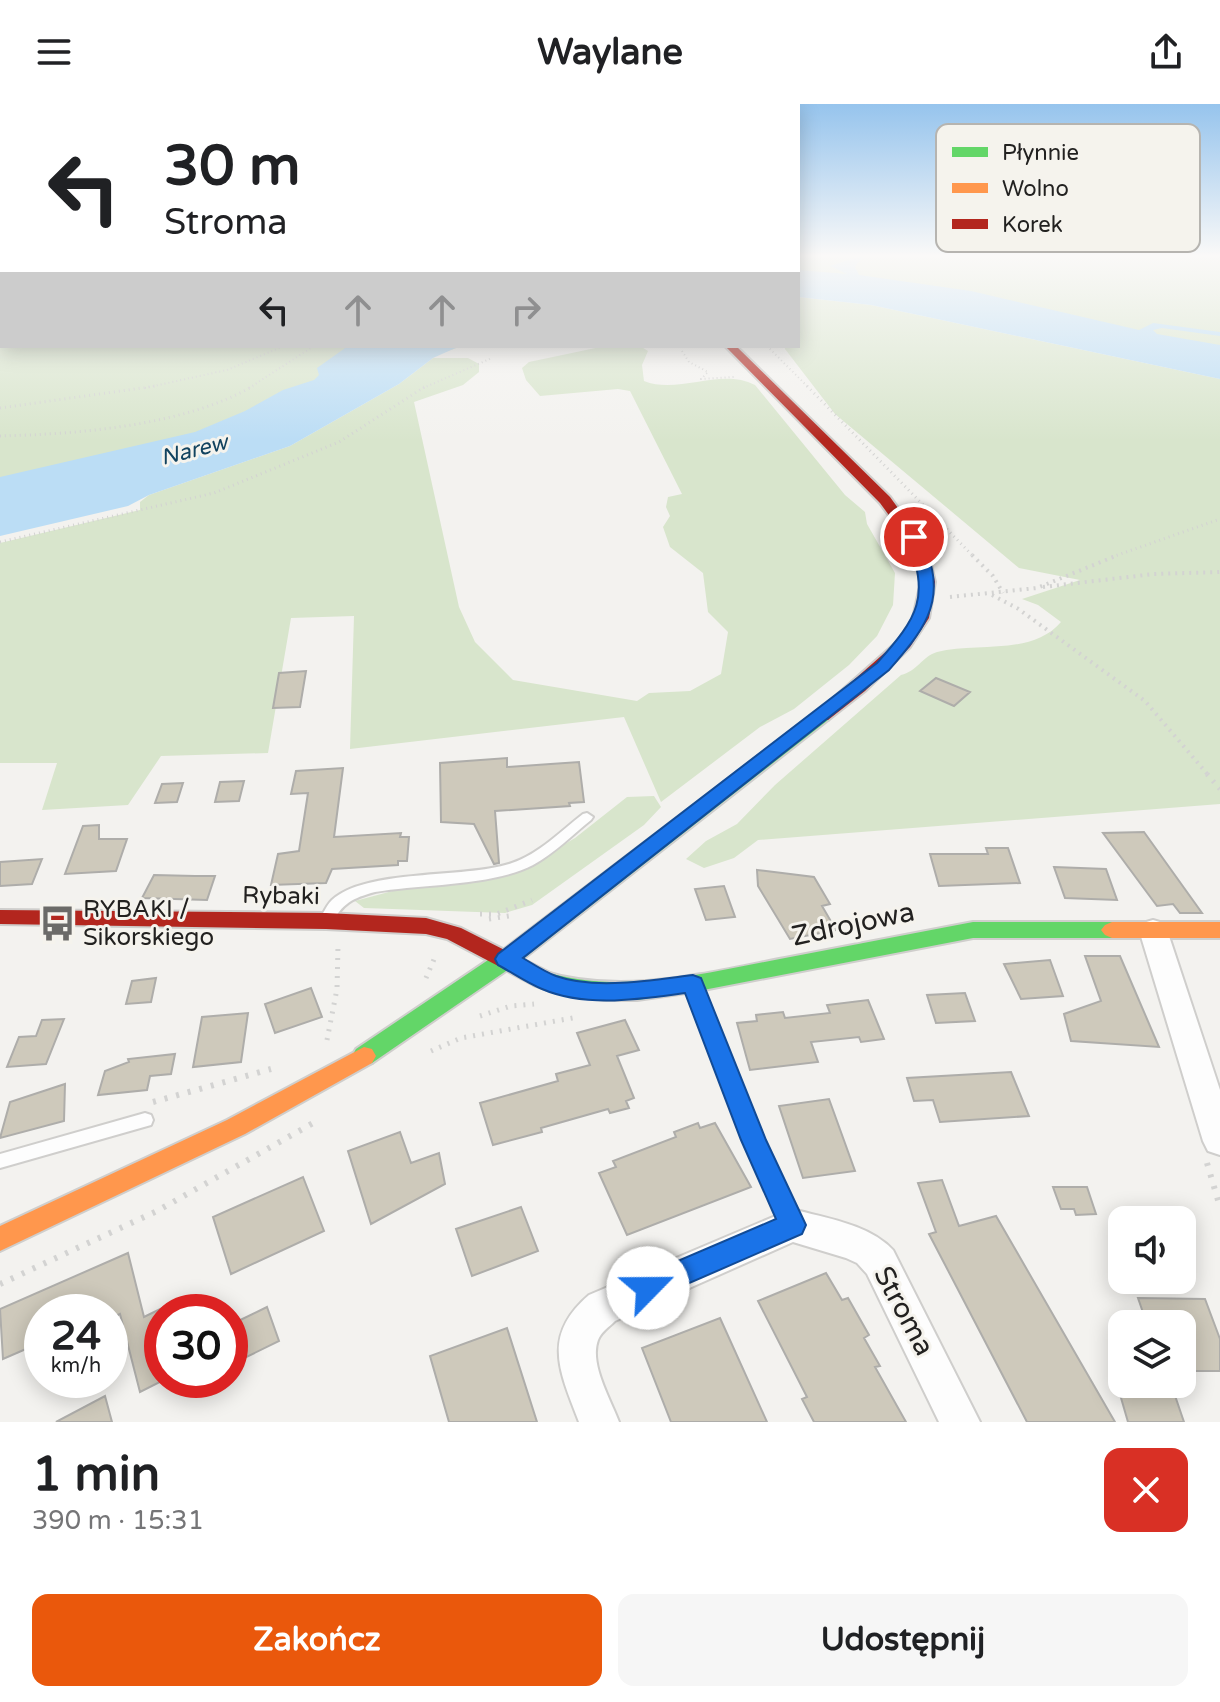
<!DOCTYPE html>
<html lang="pl">
<meta charset="utf-8">
<style>
body{margin:0;font-family:"Varela Round",sans-serif;background:#f6f6f6;color:#202124;height:100vh;display:flex;flex-direction:column;font-size:30px;white-space:nowrap}
*{box-sizing:border-box;margin:0}
p{font-size:26px;color:#757577}
.icon{flex:none;width:44px;height:44px;fill:none;stroke:currentColor;stroke-width:2;stroke-linecap:round;stroke-linejoin:round}
.map{position:relative;height:1318px;overflow:hidden}
.side{display:flex;flex-direction:column;background:#fff;flex:1}
.side>*{flex:none}
.banner{position:absolute;left:0px;top:0px;width:800px;height:244px;box-shadow:0 4px 20px #0003;background:#fff;color:#202124;overflow:hidden}
.fabs{position:absolute;left:1108px;top:1102px;display:grid;gap:16px}
.fabs a{display:grid;place-items:center;width:88px;height:88px;border-radius:16px;background:#fff;box-shadow:0 4px 20px #0003;font-size:40px}
.speed{position:absolute;left:24px;top:1190px;display:flex;gap:16px;font-size:40px;font-weight:700;text-align:center}
.speed>*{display:grid;place-content:center;width:104px;height:104px;border-radius:50%;background:#fff;box-shadow:0 4px 20px #0003;line-height:1}
.speed small{font-size:20px;font-weight:400}
.speed .limit{border:12px solid #d22;background:#fff;color:#111}
.pin{position:absolute;display:grid;place-items:center;width:68px;height:68px;color:#fff;margin:-34px;border:4px solid #fff;border-radius:50%;box-shadow:0 2px 8px #0007}
.me{position:absolute;width:88px;margin:-44px;rotate:67deg;stroke-linejoin:round;filter:drop-shadow(0 0 6px #0008)}
.turn{display:flex;align-items:center;gap:28px;height:168px;padding:0 32px;font-size:36px}
.turn .icon{width:104px;height:104px;stroke-width:2.5}
.turn b{display:block;font-size:56px;line-height:68px}
.lanes{display:flex;align-items:center;height:76px;padding:0 32px;background:#0003;justify-content:center;gap:40px;direction:ltr}
.lanes .off{opacity:.35}
.round{display:grid;place-items:center;flex:none;width:84px;height:84px;border-radius:16px;background:#f6f6f6}
.summary{display:flex;align-items:center;justify-content:space-between;height:136px;padding:0 32px}
h1{font-size:48px;font-weight:700;line-height:60px}
.action{display:flex;gap:16px;margin-top:auto;padding:16px 32px}
.action a{flex:1;height:92px;border-radius:16px;background:#ea580c;color:#fff;font-size:32px;font-weight:700;line-height:92px;text-align:center}
.action a+a{background:#f6f6f6;color:#202124}
header{display:flex;justify-content:space-between;align-items:center;height:104px;padding:0 32px;background:#fff;font-size:36px;font-weight:700}
.map>svg:first-child{display:block}
</style>
<header><svg class="icon" aria-label="menu" viewBox="0 0 24 24"><path d="M4 6h16M4 12h16M4 18h16"/></svg>Waylane<svg class="icon" aria-label="share" viewBox="0 0 24 24"><path d="M12 15V3M7 8l5-5 5 5M5 13v7h14v-7"/></svg></header>
<div class="map">
<svg width="1220" height="1318" viewBox="0 0 1220 1318">
<rect width="100%" height="100%" fill="#f3f2ef"/>
<path fill="#d8e5cc" d="M 0,153 L 2,242 L 462,242 L 0,404 Z
M 798,153 L 1220,153 L 1220,264 L 1042,226 L 798,189 Z
M 798,193 L 871,201 L 1220,275 L 1220,700 L 758,736 L 734,754 L 704,764 L 686,755 L 706,737 L 737,720 L 775,681 L 901,571 C 916,568 923,552 937,548 C 977,538 1032,552 1061,518 L 1038,501 L 1022,495 L 1080,476 L 1019,464 L 835,310 L 785,245 L 785,242 L 798,242 Z
M 605,242 L 640,242 L 648,247 L 642,261 L 644,277 C 679,291 720,263 755,281 L 845,391 L 865,408 L 867,420 L 895,469 L 893,501 L 877,532 L 849,561 L 794,605 L 760,623 L 661,698 L 624,613 L 350,645 L 354,512 L 291,514 L 268,649 L 161,652 L 128,701 L 42,706 L 57,659 L 0,659 L 0,439 L 140,406 L 140,398 L 149,391 L 290,342 L 399,280 L 433,254 L 468,254 L 479,260 L 479,268 L 463,281 L 414,298 L 459,503 L 475,538 L 513,576 L 637,597 L 649,589 L 690,587 L 721,570 L 728,528 L 708,508 L 703,469 L 670,443 L 663,423 L 670,412 L 666,403 L 668,393 L 682,390 L 630,287 L 618,285 L 540,292 L 526,276 L 522,264 L 529,258 Z
M 654,692 L 661,703 L 644,721 L 532,801 L 505,809 L 364,804 L 355,797 L 400,785 L 485,777 L 519,767 L 575,734 L 627,693 Z"/>
<path fill="#bbddf5" d="M 858,153 L 863,153 L 855,163 L 859,171 L 971,187 L 1139,226 L 1153,219 L 1220,228 L 1220,232 L 1162,224 L 1153,226 L 1157,230 L 1220,241 L 1220,275 L 871,201 L 798,193 L 798,166 L 847,170 L 830,162 Z
M 348,242 L 460,242 L 433,254 L 399,280 L 290,342 L 149,391 L 128,402 L 0,432 L 0,373 L 195,328 L 245,307 L 283,286 L 314,276 L 319,271 L 317,264 Z"/>
<path fill="#cec9bb" stroke="#aeadaa" stroke-width="2" d="M 306,567 L 300,603 L 273,604 L 279,569 Z
M 936,574 L 970,588 L 954,602 L 920,587 Z
M 507,654 L 507,663 L 579,658 L 584,698 L 569,699 L 570,702 L 495,707 L 499,759 L 494,760 L 474,720 L 441,718 L 440,659 Z
M 343,664 L 334,733 L 401,729 L 400,733 L 409,733 L 407,757 L 398,757 L 398,761 L 332,765 L 326,779 L 271,781 L 278,750 L 299,747 L 308,689 L 291,690 L 296,667 Z
M 244,677 L 239,697 L 215,698 L 220,678 Z
M 183,679 L 177,698 L 155,699 L 162,680 Z
M 99,721 L 99,735 L 127,735 L 116,767 L 65,770 L 83,722 Z
M 1144,728 L 1202,809 L 1180,809 L 1173,800 L 1157,802 L 1103,729 Z
M 986,744 L 1008,744 L 1020,779 L 939,782 L 930,750 L 988,750 Z
M 42,755 L 32,780 L 0,782 L 0,758 Z
M 1054,763 L 1106,765 L 1117,796 L 1065,794 Z
M 757,766 L 814,773 L 830,800 L 822,802 L 836,826 L 790,835 L 758,782 Z
M 154,771 L 195,772 L 215,772 L 207,796 L 142,794 Z
M 724,782 L 735,813 L 706,816 L 695,785 Z
M 1085,852 L 1120,852 L 1159,943 L 1071,937 L 1064,910 L 1101,897 Z
M 1050,856 L 1063,892 L 1021,895 L 1004,860 Z
M 156,874 L 151,898 L 126,900 L 132,877 Z
M 311,884 L 322,913 L 275,929 L 265,900 Z
M 965,889 L 975,917 L 936,919 L 927,891 Z
M 868,896 L 884,935 L 861,938 L 859,933 L 811,938 L 818,958 L 750,966 L 737,919 L 757,917 L 756,911 L 783,908 L 785,914 L 830,909 L 827,901 Z
M 248,909 L 241,958 L 193,963 L 202,913 Z
M 64,915 L 46,960 L 7,963 L 19,933 L 36,932 L 42,916 Z
M 625,916 L 639,946 L 617,952 L 634,994 L 626,997 L 629,1004 L 610,1009 L 608,1005 L 541,1024 L 542,1028 L 493,1041 L 480,999 L 558,977 L 556,970 L 590,961 L 577,929 Z
M 175,950 L 171,970 L 150,972 L 147,986 L 98,991 L 105,967 L 129,958 L 128,955 Z
M 1011,968 L 1029,1012 L 940,1018 L 933,996 L 914,997 L 907,974 Z
M 65,980 L 64,1017 L 0,1034 L 10,998 Z
M 829,995 L 855,1067 L 803,1074 L 779,1002 Z
M 698,1019 L 700,1024 L 715,1019 L 751,1083 L 627,1131 L 599,1069 L 616,1063 L 613,1057 L 676,1033 L 674,1028 Z
M 400,1028 L 411,1059 L 439,1049 L 445,1080 L 371,1120 L 348,1047 Z
M 303,1073 L 324,1127 L 231,1170 L 213,1113 Z
M 942,1076 L 959,1122 L 996,1112 L 1115,1318 L 1027,1318 L 929,1130 L 936,1128 L 918,1079 Z
M 1053,1083 L 1087,1083 L 1096,1110 L 1076,1111 L 1074,1105 L 1061,1105 Z
M 521,1103 L 538,1147 L 472,1172 L 456,1125 Z
M 128,1149 L 144,1213 L 162,1204 L 162,1277 L 140,1288 L 120,1210 L 111,1214 L 110,1208 L 42,1208 L 42,1238 L 3,1255 L 0,1205 Z
M 826,1169 L 842,1196 L 848,1194 L 869,1231 L 864,1234 L 880,1262 L 875,1263 L 906,1318 L 814,1318 L 802,1295 L 807,1293 L 758,1197 Z
M 1138,1194 L 1205,1195 L 1220,1235 L 1220,1267 L 1182,1267 L 1182,1220 L 1147,1220 Z
M 267,1203 L 279,1237 L 230,1261 L 230,1221 Z
M 720,1214 L 767,1318 L 671,1318 L 642,1244 Z
M 507,1224 L 537,1318 L 449,1318 L 430,1252 Z
M 1117,1280 L 1171,1280 L 1184,1318 L 1128,1318 Z
M 105,1292 L 112,1318 L 56,1318 Z"/>
<g fill="none" stroke-linecap="round" stroke-linejoin="round">
<defs>
<path id="lane" d="M 587,709 L 593,713 L 591,716 C 572,731 555,749 533,761 C 493,782 422,780 375,788 C 353,794 342,799 331,821 L 321,821 L 319,817 C 323,810 326,802 332,796 C 367,764 466,775 512,759 C 539,750 561,727 583,710 Z
M 693,874 L 698,876 L 700,880 L 762,1036 L 801,1121 L 798,1127 L 792,1129 L 786,1127 L 746,1036 L 686,880 L 688,876 Z
M 145,1009 L 151,1011 L 153,1016 L 151,1021 L 0,1064 L 0,1050 Z"/>
<path id="street" d="M 1153,816 L 1163,819 L 1167,826 L 1220,986 L 1220,1051 L 1208,1047 L 1203,1037 L 1139,826 L 1143,819 Z
M 792,1105 C 825,1114 869,1120 893,1146 L 980,1318 L 939,1318 L 867,1170 L 857,1159 L 846,1154 L 793,1138 L 615,1217 C 609,1223 601,1228 598,1236 C 589,1260 611,1296 619,1318 L 579,1318 C 560,1268 541,1232 589,1191 Z"/>
<path id="fast" d="M 822,607 L 831,612 L 828,616 L 519,858 L 372,959 L 364,961 L 356,959 L 352,952 L 356,945 L 503,846 L 816,608 Z
M 973,818 L 1112,818 L 1119,821 L 1123,826 L 1119,831 L 1112,834 L 973,834 L 693,888 L 637,896 L 604,896 L 551,887 L 534,881 L 531,875 L 534,869 L 542,867 C 622,892 705,869 785,854 C 848,842 910,830 973,818 Z"/>
<path id="slow" d="M 1112,818 L 1220,818 L 1220,834 L 1112,834 L 1105,831 L 1101,826 L 1105,821 Z
M 364,943 L 372,945 L 376,952 L 372,959 L 245,1030 L 0,1147 L 0,1122 L 227,1016 Z"/>
<path id="jam" d="M 725,242 L 736,242 L 890,393 L 927,444 L 935,478 L 929,514 L 910,543 L 865,587 L 828,616 L 816,616 L 813,612 L 898,537 L 913,514 L 921,478 L 913,444 L 880,399 Z
M 0,806 L 326,809 L 426,814 L 461,824 L 550,869 L 553,875 L 550,881 L 542,883 L 534,881 L 447,835 L 426,830 L 326,825 L 0,820 Z"/>
</defs>
<use href="#lane" stroke="#cfcecc" stroke-width="4"/>
<use href="#street" stroke="#cfcecc" stroke-width="4"/>
<use href="#fast" stroke="#cfcecc" stroke-width="4"/>
<use href="#slow" stroke="#cfcecc" stroke-width="4"/>
<use href="#jam" stroke="#cfcecc" stroke-width="4"/>
<path stroke="#d3d3d2" stroke-width="2" stroke-dasharray="1 3" stroke-linecap="butt" d="M 767,242 L 809,284
M 682,247 L 689,258 L 708,268 L 701,275 L 734,273
M 145,284 L 227,266 L 284,242
M 249,284 L 314,242
M 423,284 L 492,254"/>
<path stroke="#d3d3d2" stroke-width="3" stroke-dasharray="1 4" stroke-linecap="butt" d="M 807,282 L 974,453
M 0,304 L 156,282
M 0,332 C 78,330 184,322 253,282
M 0,438 L 214,389 L 339,338 L 426,282
M 1112,453 L 1220,415"/>
<path stroke="#d3d3d2" stroke-width="4" stroke-dasharray="2 5" stroke-linecap="butt" d="M 972,451 L 993,472 L 1003,489
M 1043,483 L 1154,470 L 1220,468
M 992,491 L 1017,504 L 1145,597 L 1209,672
M 950,493 L 1037,484 L 1118,451"/>
<path stroke="#d3d3d2" stroke-width="5" stroke-dasharray="2 7" stroke-linecap="butt" d="M 1207,670 L 1220,685
M 480,810 L 497,810 L 532,796
M 489,815 L 515,811
M 426,874 L 435,853
M 480,912 L 511,902 L 534,900
M 327,936 L 337,885 L 338,842
M 431,947 L 461,934 L 578,913"/>
<path stroke="#d3d3d2" stroke-width="6" stroke-dasharray="3 9" stroke-linecap="butt" d="M 153,998 L 271,965
M 1207,1059 L 1220,1103
M 0,1180 L 157,1107 L 315,1018"/>
<use href="#lane" fill="#fdfdfd" fill-rule="evenodd"/>
<use href="#street" fill="#fdfdfd" fill-rule="evenodd"/>
<use href="#fast" fill="#63d668" fill-rule="evenodd"/>
<use href="#slow" fill="#ff974d" fill-rule="evenodd"/>
<use href="#jam" fill="#b3261e" fill-rule="evenodd"/>
</g>
<linearGradient id="sky" x2="0" y2="1"><stop stop-color="#96c4ed"/><stop offset="0.45" stop-color="#faf9f8"/><stop offset="1" stop-color="#faf9f8" stop-opacity="0"/></linearGradient>
<rect width="1220" height="337" fill="url(#sky)"/>
<path fill="#1a73e8" stroke="#114b97" stroke-width="2" d="M 914,429 C 923,432 924,440 927,449 C 947,499 921,529 889,566 L 523,854 C 533,860 545,868 556,872 C 595,886 652,876 693,871 L 701,874 L 766,1036 L 806,1121 L 802,1130 L 648,1197 L 638,1193 L 634,1184 L 638,1174 L 776,1115 L 741,1036 L 685,889 C 640,895 586,904 542,885 C 527,879 513,869 498,861 L 495,855 L 498,850 L 877,559 C 919,512 930,494 907,433 Z"/>
<defs>
<symbol id="bus-bare" viewBox="-9 -9 18 18"><path d="M-5-6H5V4H4V6H2V4H-2V6H-4V4H-5ZM-3.5-4V0h7V-4ZM-3.5 1.2v1.5H-2V1.2ZM2 1.2v1.5H3.5V1.2Z" fill="#6b6a68" stroke="#f5f3ed" stroke-width="2.5" paint-order="stroke"/></symbol>
</defs>
<g fill-rule="evenodd">
<use href="#bus-bare" x="32" y="794" width="51" height="51"/>
</g>
<g text-anchor="middle" dominant-baseline="central" stroke-width="6" stroke-linejoin="round" paint-order="stroke">
<g font-size="22" font-style="italic" fill="#12435f" stroke="#f5f3ed">
<text transform="translate(194 346) rotate(-14)">Narew</text>
</g>
<g font-size="24" fill="#222120" stroke="#f5f3ed">
<text transform="translate(281 792) rotate(1)">Rybaki</text>
</g>
<g font-size="24" fill="#222120" stroke="#f5f3ed" text-anchor="start">
<text x="83" y="805">RYBAKI /<tspan x="83" dy="28">Sikorskiego</tspan></text>
</g>
<g font-size="28" fill="#222120" stroke="#f5f3ed">
<text transform="translate(853 820) rotate(-12)">Zdrojowa</text>
<text transform="translate(904 1207) rotate(62)">Stroma</text>
</g>
</g>
<rect x="936" y="20" width="264" height="128" rx="12" fill="#f5f3ed" stroke="#b6b4b0" stroke-width="2"/>
<rect x="952" y="43" width="36" height="10" fill="#63d668"/>
<rect x="952" y="79" width="36" height="10" fill="#ff974d"/>
<rect x="952" y="115" width="36" height="10" fill="#b3261e"/>
<g font-size="22" fill="#222120">
<text x="1002" y="56">Płynnie</text>
<text x="1002" y="92">Wolno</text>
<text x="1002" y="128">Korek</text>
</g>
</svg>
<div class="fabs">
<a><svg class="icon" aria-label="sound" viewBox="0 0 24 24"><path d="M4 9h4l5-4v14l-5-4H4zM17 9q2 3 0 6"/></svg></a>
<a><svg class="icon" aria-label="layers" viewBox="0 0 24 24"><path d="M12 4l9 5-9 5-9-5zM3 14l9 5 9-5"/></svg></a>
</div>
<div class="speed"><div>24<small>km/h</small></div><div class="limit">30</div></div>
<div class="pin" style="left:914px;top:433px;background:#d93025"><svg class="icon" aria-label="arrive" viewBox="0 0 24 24"><path d="M6 21V4h12l-3 4 3 4H6"/></svg></div>
<svg class="me" style="left:648px;top:1184px" viewBox="-20 -20 40 40"><circle r="19" fill="#fff"/><path d="M0-13L10 11 0 6-10 11z" fill="#1a73e8"/></svg>
<div class="banner">
<div class="turn"><svg class="icon" aria-label="left" viewBox="0 0 24 24"><path d="M17 20v-9H6M10 6l-5 5 5 5"/></svg><div><b>30 m</b>Stroma</div></div>
<div class="lanes"><svg class="icon" aria-label="left" viewBox="0 0 24 24"><path d="M17 20v-9H6M10 6l-5 5 5 5"/></svg><svg class="icon off" aria-label="ahead" viewBox="0 0 24 24"><path d="M12 20V5M6 11l6-6 6 6"/></svg><svg class="icon off" aria-label="ahead" viewBox="0 0 24 24"><path d="M12 20V5M6 11l6-6 6 6"/></svg><svg class="icon off" aria-label="right" viewBox="0 0 24 24"><path d="M7 20v-9h11M14 6l5 5-5 5"/></svg></div>
</div>
</div>
<section class="side">
<div class="summary"><div><h1>1 min</h1><p>390 m · 15:31</p></div><a class="round" style="background:#d93025;color:#fff"><svg class="icon" aria-label="close" viewBox="0 0 24 24"><path d="M6 6l12 12M18 6L6 18"/></svg></a></div>
<div class="action"><a>Zakończ</a><a>Udostępnij</a></div>
</section>
